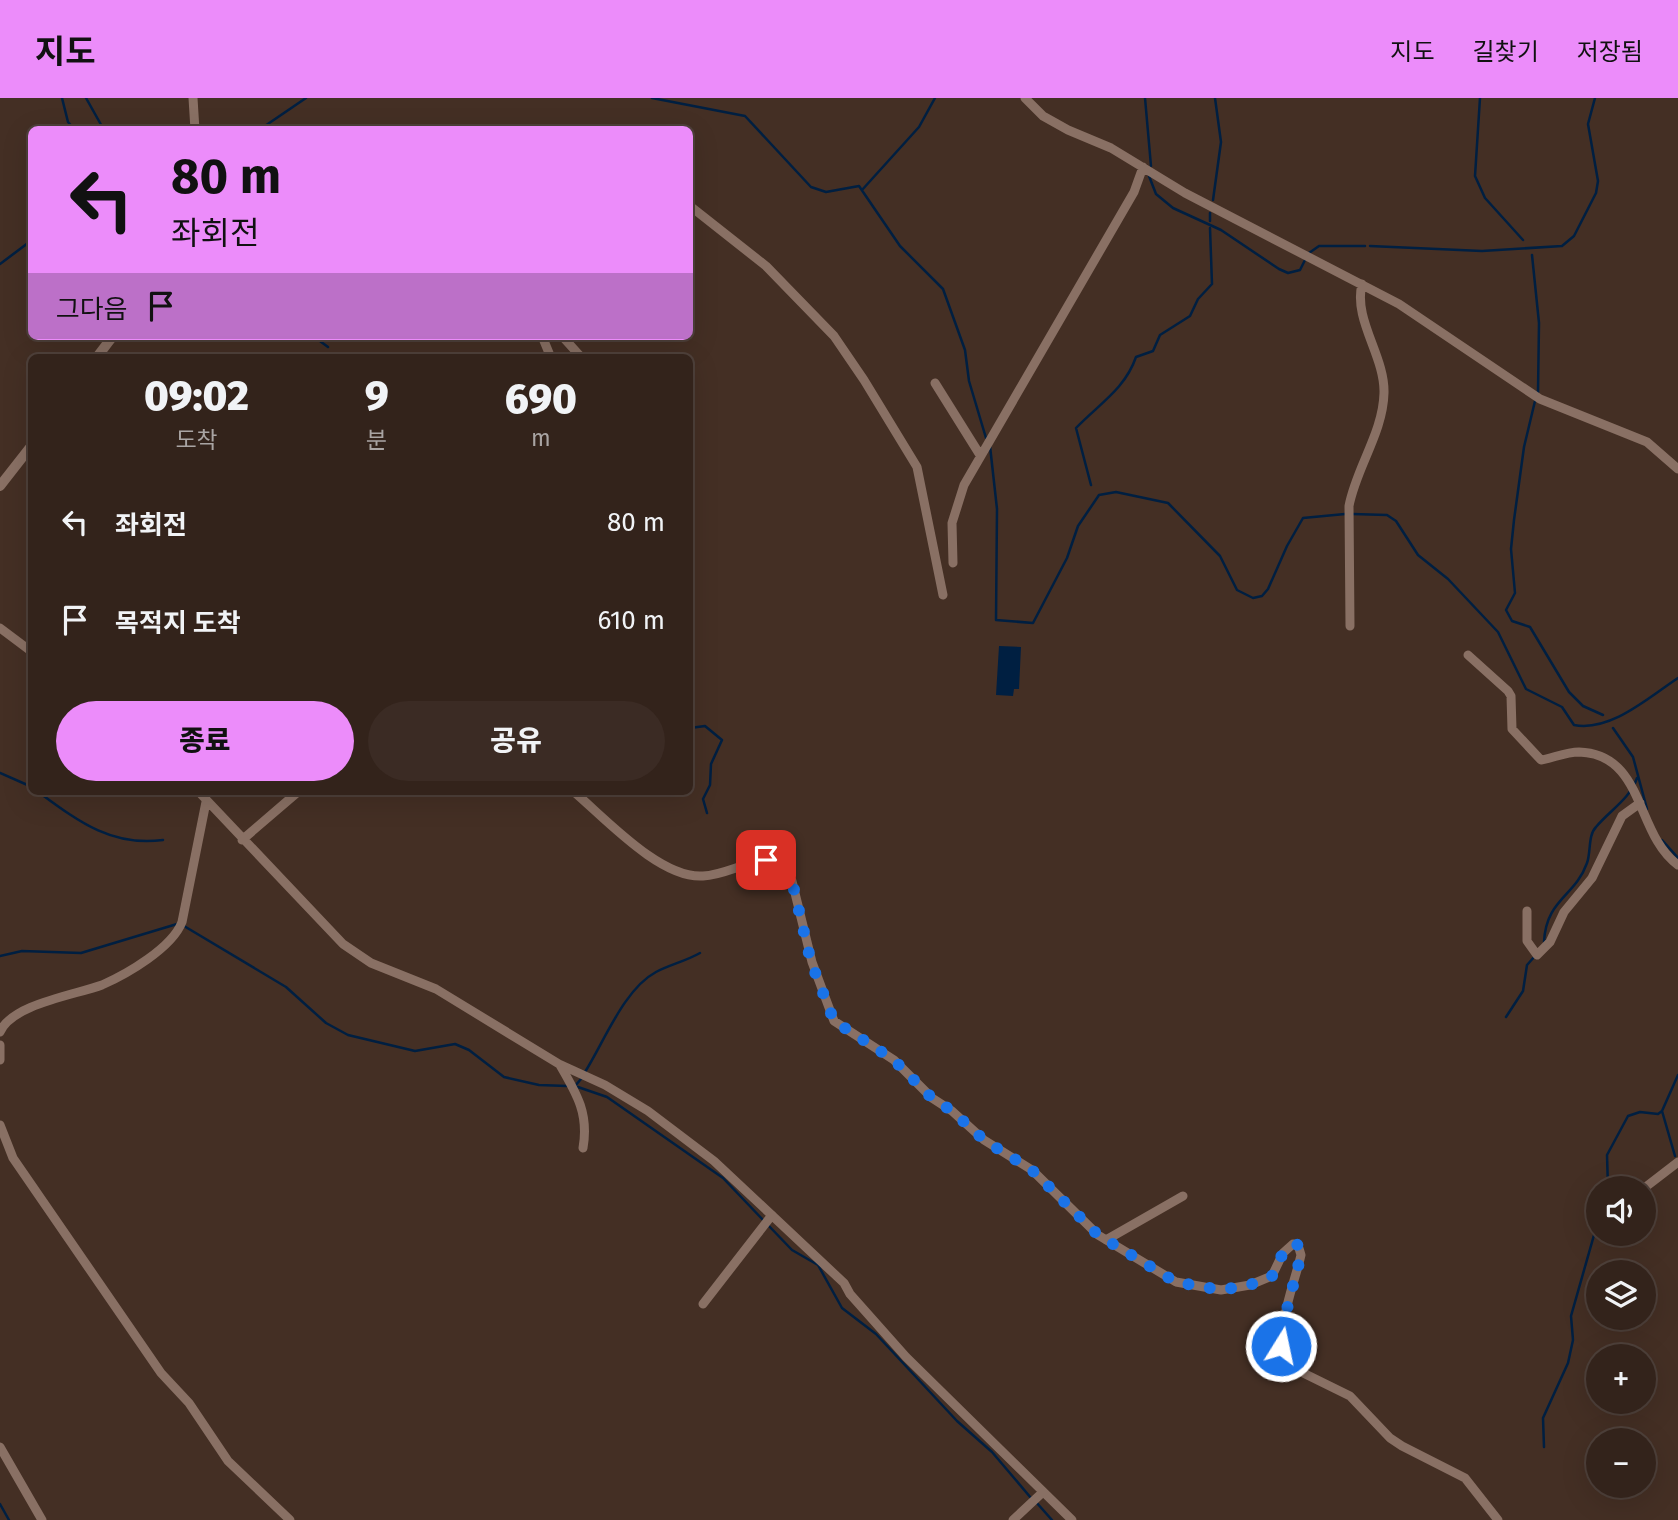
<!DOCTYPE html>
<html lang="ko">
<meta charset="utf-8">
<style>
body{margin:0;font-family:"Fira Sans","Noto Sans KR",sans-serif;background:#3b2b24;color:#f1f3f6;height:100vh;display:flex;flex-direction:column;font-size:26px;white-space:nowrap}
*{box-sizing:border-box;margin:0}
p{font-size:23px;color:#a9a4a3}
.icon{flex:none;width:38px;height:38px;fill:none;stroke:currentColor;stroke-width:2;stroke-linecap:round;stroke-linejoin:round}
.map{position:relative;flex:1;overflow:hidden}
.drawer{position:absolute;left:28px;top:256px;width:665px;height:441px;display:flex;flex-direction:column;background:#33231b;border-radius:10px;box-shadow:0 7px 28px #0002,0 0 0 2px #4e403a}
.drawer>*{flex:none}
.top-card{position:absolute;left:28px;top:28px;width:665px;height:214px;border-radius:10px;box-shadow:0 7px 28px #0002,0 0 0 2px #4e403a;background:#ec8cfa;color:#111;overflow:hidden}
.controls{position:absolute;left:1586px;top:1078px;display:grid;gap:14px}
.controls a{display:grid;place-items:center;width:70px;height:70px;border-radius:50%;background:#33231b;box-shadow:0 7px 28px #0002,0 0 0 2px #4e403a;font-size:35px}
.pin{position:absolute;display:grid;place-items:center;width:60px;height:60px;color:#fff;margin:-30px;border-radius:14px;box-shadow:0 4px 10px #0006}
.me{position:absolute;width:77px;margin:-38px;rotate:10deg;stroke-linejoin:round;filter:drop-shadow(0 0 5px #0008)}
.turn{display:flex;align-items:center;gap:24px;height:147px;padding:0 28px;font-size:32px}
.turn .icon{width:91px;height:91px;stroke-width:2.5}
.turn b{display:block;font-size:49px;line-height:60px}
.then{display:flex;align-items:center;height:66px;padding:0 28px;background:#0003;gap:14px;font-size:26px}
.eta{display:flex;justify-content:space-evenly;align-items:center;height:119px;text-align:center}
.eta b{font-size:42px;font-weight:800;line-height:49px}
.button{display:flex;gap:14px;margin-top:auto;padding:14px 28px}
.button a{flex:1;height:80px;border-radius:42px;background:#ec8cfa;color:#111;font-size:28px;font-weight:800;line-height:80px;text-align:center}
.button a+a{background:#3b2b24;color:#f1f3f6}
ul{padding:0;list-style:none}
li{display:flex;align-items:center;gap:21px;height:98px;padding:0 28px}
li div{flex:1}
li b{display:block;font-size:26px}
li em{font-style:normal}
header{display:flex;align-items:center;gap:42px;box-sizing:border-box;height:98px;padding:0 35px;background:#ec8cfa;color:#111}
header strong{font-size:33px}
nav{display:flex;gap:38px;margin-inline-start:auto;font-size:24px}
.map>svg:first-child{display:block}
</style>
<header>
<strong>지도</strong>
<nav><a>지도</a><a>길찾기</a><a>저장됨</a></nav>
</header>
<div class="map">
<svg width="1678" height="1422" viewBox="0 0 1678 1422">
<rect width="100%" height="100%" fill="#442f24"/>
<path fill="#001f41" d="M 999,548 L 1021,549 L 1019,591 L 1014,591 L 1013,598 L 996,597 Z"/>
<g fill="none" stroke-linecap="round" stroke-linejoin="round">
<path stroke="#001f41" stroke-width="2.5" d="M 62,0 L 68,24 L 75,32
M 86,0 L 104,32
M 652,0 L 745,18 L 811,89 L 826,94 L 859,88 L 900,148 L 943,191 L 965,252 L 969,283 L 986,340
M 1145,0 L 1151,68
M 1480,0 L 1475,78 L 1485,100 L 1523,142
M 259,32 L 306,0
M 1149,78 L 1156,96 L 1173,110 L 1221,132 L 1279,171 L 1288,175 L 1300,172 L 1305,162
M 862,92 L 919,29 L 935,0
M 1213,102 L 1221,44 L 1215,0
M 1210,115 L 1210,123
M 1370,148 L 1482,153 L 1562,148 L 1574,138 L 1596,95 L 1598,83 L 1588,26 L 1595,0
M 1309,155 L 1319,148 L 1365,148
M 1532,157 L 1539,225 L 1538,294
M 0,166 L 32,142
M 313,238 L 328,249
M 337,256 L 340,259
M 1535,303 L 1524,349 L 1514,422 L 1511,451 L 1515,495 L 1506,512 L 1512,523 L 1530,529 L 1569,594 L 1583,608 L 1603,617
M 990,348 L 997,411 L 996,522 L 1033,525 L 1067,460 L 1078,428 L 1099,397 L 1116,394 L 1168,405 L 1220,458 L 1237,492 L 1253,500 L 1262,498 L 1268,491 L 1287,448 L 1303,420 L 1345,416
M 1091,387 L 1076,330 C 1099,306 1125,291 1136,259 L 1153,253 L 1160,237 L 1190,218 L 1198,201 L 1212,186 L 1210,130
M 1352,416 L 1387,417 L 1396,423 L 1418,457 L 1448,481 L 1498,534 L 1526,591 L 1562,609 L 1574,627 C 1611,634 1649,599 1678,580
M 690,630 L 705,628 L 722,642 L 711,666 L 710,687 L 703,701 L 707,715
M 1613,630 L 1633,659 L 1647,711
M 0,675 L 32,689
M 37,693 C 78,723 111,749 163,742
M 1662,742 L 1678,760
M 184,828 L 286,889 L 326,925 L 348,937 L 415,953 L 455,946 L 469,952 L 504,979 L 539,987 L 567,988
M 1544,844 C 1546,801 1575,799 1587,765 C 1591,754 1588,737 1596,729 C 1609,713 1630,701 1637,680
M 0,858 L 22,853 L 81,855 L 177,826
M 1506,919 L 1523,893 L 1527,867 L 1535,858
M 585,974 C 604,944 624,891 656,874 C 669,867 686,863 700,855
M 581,981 L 575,988 L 607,999 L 723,1080 L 764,1123
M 1675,1058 L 1662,1013 L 1678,977
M 1608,1090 L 1607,1057 L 1628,1018 L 1640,1014 L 1658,1016 L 1662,1013
M 768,1127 L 792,1152 L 818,1167 L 842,1210 L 876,1236 L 957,1323 L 992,1354 L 1031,1400
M 1544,1349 L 1543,1320 L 1568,1265 L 1573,1242 L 1571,1218 L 1598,1123
M 1036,1404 L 1052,1422
M 0,1406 L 9,1422"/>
<path stroke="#897064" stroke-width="9" d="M 193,0 L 195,32
M 1025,0 L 1043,18 L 1068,32 L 1111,50 L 1185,95 L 1399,206 L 1540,301 L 1647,344 L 1678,371
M 690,108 L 766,168 L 834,238 L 864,282 L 917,369 L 943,497
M 542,238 L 549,255
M 562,238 L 581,259
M 935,285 L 980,357
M 953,465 L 952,425 L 964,387 L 1134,94 L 1143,69
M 1350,528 L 1349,408 C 1356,370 1383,335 1384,295 C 1385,258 1353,222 1362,186
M 0,530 L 32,554
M 1468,557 L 1508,593 L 1511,598 L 1512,631 L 1541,662 C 1553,660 1566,654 1579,654 C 1645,656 1635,736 1678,767
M 198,693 L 343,846 L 371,865 L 436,891 L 559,966 L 605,987 L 648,1013 L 714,1063 L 844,1185 L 850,1196 L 906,1259 L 1072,1422
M 573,693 C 604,719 660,781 703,778 C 724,777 745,764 766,762 L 784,771 L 792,783 L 812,864 L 834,923 L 894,962 L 932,1000 L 952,1013 L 984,1042 L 1032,1072 L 1098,1137 L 1176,1184 L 1221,1192 L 1250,1187 L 1272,1178 L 1283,1155 L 1293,1146 L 1298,1147 L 1301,1157 C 1294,1188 1271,1240 1289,1268 L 1350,1298 L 1390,1340 L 1402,1348 L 1465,1380 L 1498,1422
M 242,742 L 299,693
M 1527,813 L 1527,843 L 1537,857 L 1550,844 L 1564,814 L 1592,780 L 1622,718 L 1640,705
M 0,934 C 12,906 75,897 102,887 C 127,876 172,850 182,824 L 206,704
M 0,947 L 0,962
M 560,967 C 577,996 589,1016 583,1050
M 0,1027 L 13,1060 L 161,1275 L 189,1305 L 228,1363 L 290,1422
M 1643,1091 L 1678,1064
M 1106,1142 L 1183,1098
M 703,1206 L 772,1117
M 0,1349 L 42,1422
M 1013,1422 L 1043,1394"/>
<path stroke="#897064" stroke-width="10" d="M 97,259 L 113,238
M 0,388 L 32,347"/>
</g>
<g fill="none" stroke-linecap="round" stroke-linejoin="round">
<path stroke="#1a73e8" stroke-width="12" stroke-dasharray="0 21.6" d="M 766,762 L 784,771 L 792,783 L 811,864 L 834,923 L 894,962 L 932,1000 L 952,1013 L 984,1042 L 1032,1072 L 1098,1137 L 1176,1184 L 1221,1192 L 1250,1187 L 1272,1178 L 1283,1155 L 1293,1146 L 1298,1147 L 1301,1157 L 1281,1234 L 1281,1248"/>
</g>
</svg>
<div class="controls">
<a><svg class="icon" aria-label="sound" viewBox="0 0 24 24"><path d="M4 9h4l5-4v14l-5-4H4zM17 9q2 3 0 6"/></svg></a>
<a><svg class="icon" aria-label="layers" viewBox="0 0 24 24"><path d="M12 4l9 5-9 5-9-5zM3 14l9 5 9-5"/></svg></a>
<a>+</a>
<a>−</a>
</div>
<div class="pin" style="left:766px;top:762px;background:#d93025"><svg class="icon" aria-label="arrive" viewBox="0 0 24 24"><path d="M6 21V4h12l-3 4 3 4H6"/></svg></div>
<svg class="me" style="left:1281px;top:1248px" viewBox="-20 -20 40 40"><circle r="17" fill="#1a73e8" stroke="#fff" stroke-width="3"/><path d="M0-11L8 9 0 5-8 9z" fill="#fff"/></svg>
<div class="top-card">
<div class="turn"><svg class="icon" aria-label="left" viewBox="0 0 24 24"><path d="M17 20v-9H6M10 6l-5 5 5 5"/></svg><div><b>80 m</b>좌회전</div></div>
<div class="then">그다음<svg class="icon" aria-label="arrive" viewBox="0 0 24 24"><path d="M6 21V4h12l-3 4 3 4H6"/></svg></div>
</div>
<section class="drawer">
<div class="eta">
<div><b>09:02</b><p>도착</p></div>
<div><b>9</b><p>분</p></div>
<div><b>690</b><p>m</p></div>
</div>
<ul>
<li><svg class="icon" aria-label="left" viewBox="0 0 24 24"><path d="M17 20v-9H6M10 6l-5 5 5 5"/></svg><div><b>좌회전</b></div><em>80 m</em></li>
<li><svg class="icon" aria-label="arrive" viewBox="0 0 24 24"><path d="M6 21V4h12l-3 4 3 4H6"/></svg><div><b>목적지 도착</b></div><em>610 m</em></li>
</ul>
<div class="button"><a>종료</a><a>공유</a></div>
</section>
</div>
